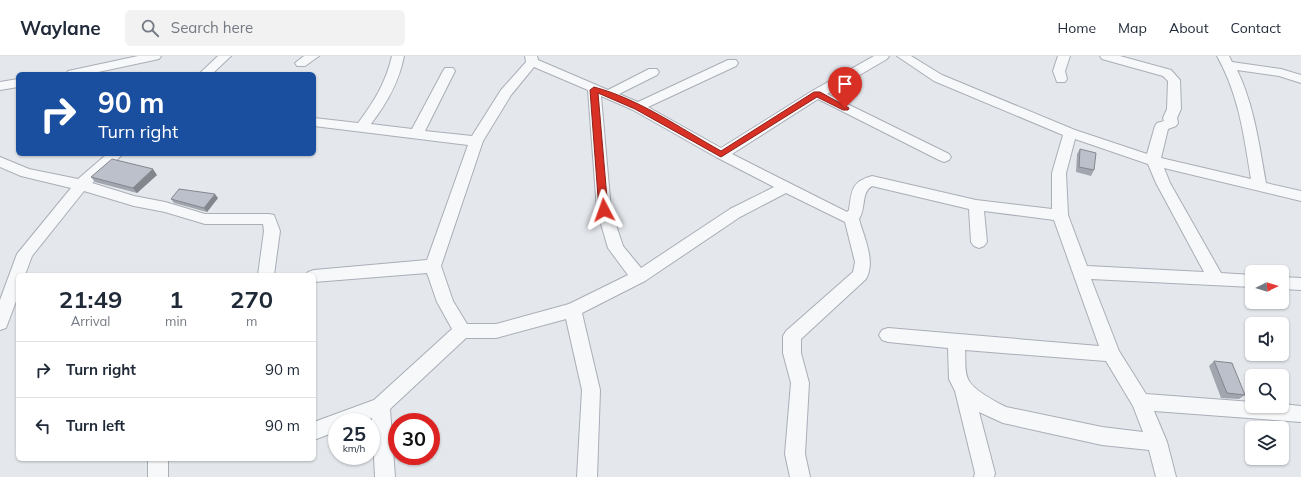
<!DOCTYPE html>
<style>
body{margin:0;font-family:Mulish,sans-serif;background:#f2f2f3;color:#1f2937;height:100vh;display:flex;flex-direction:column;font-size:15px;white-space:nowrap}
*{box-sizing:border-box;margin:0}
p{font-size:13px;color:#747a83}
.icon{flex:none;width:22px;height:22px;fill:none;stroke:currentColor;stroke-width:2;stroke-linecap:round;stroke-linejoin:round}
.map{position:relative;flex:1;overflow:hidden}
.details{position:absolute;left:16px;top:217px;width:300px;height:188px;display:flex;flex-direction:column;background:#fff;border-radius:6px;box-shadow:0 1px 3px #0004}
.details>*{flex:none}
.guide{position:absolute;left:16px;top:16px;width:300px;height:84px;border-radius:6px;box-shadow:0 1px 3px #0004;background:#1a4fa0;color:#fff;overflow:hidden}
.needle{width:26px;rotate:85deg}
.tools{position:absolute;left:1245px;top:209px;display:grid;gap:8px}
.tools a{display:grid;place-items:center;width:44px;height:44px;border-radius:6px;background:#fff;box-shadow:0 1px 3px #0004;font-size:20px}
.speed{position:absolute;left:328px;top:357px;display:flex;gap:8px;font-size:20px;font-weight:700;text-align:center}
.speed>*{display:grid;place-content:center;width:52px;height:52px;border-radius:50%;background:#fff;box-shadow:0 1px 3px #0004;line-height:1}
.speed small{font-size:10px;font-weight:400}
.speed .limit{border:6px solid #d22;background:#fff;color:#111}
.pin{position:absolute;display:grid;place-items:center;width:34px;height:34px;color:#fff;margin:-41px -17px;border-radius:50% 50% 50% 0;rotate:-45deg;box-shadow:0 0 4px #0007}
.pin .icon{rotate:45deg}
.me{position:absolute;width:44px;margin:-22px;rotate:356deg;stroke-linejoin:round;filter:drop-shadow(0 0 3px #0008)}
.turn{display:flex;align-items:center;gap:14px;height:84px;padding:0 16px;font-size:18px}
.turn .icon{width:52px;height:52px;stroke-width:2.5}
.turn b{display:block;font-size:28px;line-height:34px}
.eta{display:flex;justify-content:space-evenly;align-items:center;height:68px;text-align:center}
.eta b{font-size:24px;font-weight:700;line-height:28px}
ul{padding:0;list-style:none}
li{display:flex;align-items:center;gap:12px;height:56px;padding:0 16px;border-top:1px solid #e0e1e3}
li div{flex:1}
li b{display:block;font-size:15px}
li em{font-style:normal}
header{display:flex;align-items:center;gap:24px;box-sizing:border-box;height:56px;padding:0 20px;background:#fff;border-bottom:1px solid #e0e1e3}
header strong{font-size:19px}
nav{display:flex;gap:22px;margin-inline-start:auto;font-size:14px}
.search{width:280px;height:36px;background:#f2f2f3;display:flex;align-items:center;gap:10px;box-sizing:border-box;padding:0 14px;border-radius:6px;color:#747a83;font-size:15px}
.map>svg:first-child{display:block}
</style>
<header>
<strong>Waylane</strong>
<div class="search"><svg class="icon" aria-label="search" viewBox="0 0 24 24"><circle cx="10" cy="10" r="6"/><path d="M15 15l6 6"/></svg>Search here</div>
<nav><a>Home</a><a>Map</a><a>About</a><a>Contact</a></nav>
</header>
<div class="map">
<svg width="1301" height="421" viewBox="0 0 1301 421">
<rect width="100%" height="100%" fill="#e4e7ec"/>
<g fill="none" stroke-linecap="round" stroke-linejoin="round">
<defs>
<path id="minor" d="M 138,0 L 161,0 L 159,3 L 89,18 L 66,18 L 68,15 Z
M 218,0 L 231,0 L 212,18 L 199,18 Z
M 304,0 L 319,0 L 305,10 L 297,10 L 295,7 Z
M 392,0 L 404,0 C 399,26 387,47 371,68 L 412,73 L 443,15 L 445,12 L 453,12 L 455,15 L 425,75 L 472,80 L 501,34 L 526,6 L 525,0 L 537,0 L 538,4 L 608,34 L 649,13 L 657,13 L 659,16 L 657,19 L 619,38 L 638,46 L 728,4 L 736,4 L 738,7 L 736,10 L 648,51 L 721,92 L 812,35 L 874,0 L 889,0 L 887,3 L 827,38 L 949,98 L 951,101 L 949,104 L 944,106 L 939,104 L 818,43 L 732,98 L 847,156 L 849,154 C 852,134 851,126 872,120 L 976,144 L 1052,153 L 1052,117 L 1063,79 L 934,25 L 897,0 L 911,0 L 942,19 L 1075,74 L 1147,98 L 1155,70 L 1157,67 L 1164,65 L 1163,62 L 1167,53 L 1168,25 L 1163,20 L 1102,3 L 1100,0 L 1120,0 L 1171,14 L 1180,24 L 1181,53 L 1177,62 L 1178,67 L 1176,70 L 1168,73 L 1161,102 L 1251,123 C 1244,80 1239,39 1217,0 L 1229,0 L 1232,6 L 1281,13 L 1301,19 L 1301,27 L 1279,20 L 1237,14 C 1254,49 1259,88 1266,127 L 1301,135 L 1301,145 L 1164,112 L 1170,127 L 1221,217 L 1252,219 L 1252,231 L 1091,223 L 1119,295 L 1146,338 L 1252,346 L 1252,350 L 1282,350 L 1282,348 L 1301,350 L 1301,366 L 1154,355 L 1167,386 L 1176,421 L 1156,421 L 1149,394 L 1102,389 L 1003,367 L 979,356 L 995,417 L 994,421 L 974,421 L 975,417 L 955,335 L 949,323 L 948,292 L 888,286 L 882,284 L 879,279 L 882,274 L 888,272 L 1099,290 L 1054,164 L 984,155 L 987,186 L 984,190 L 979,192 L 974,190 L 971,186 L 969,153 L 872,130 C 861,136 866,153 859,163 C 864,182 876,205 866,223 L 801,283 L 801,297 L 809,327 L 805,398 L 810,421 L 790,421 L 785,398 L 791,327 L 783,297 L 783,280 L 786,275 L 853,216 L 855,206 L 845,166 L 786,137 L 740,161 L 645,225 L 582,257 L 600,334 L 597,421 L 577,421 L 582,334 L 566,263 L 496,282 L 466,282 L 390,353 L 395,421 L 375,421 L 372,362 L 361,366 L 337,366 L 337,375 L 314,384 L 314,366 L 374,344 L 452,273 L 437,246 L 427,217 L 314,226 L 314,219 L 306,219 L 308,216 L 314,214 L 427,204 L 468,89 L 314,70 L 314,62 L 358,67 C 374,46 386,26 392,0 ZM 534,11 L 588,34 L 597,154 L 608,192 L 628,219 L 569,248 L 496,268 L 467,268 L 453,245 L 441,210 L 483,85 L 511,39 ZM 601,40 L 633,54 L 716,101 L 774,131 L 730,153 L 641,212 L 623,190 L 611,154 ZM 1075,83 L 1148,108 L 1156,127 L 1204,216 L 1087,210 L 1068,159 L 1066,117 ZM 965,294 L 1106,305 L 1133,350 L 1143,376 L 1102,371 L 1006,351 C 996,346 972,333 968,323 C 964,315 966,302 965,294 Z
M 1058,0 L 1070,0 L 1065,15 L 1067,23 L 1065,26 L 1057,26 L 1053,15 Z
M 18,23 L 18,31 L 0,34 L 0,26 Z
M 107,98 L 123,98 L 92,127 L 134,140 L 165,146 L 205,158 L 269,158 L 274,159 L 280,175 L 274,219 L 258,219 L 264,175 L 263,168 L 205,168 L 165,156 L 134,150 L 84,135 L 32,200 L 25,219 L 18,219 L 18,240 L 6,272 L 0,274 L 0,244 L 17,198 L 71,132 L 21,120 L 0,111 L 0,101 L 29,113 L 78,123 Z
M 1282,221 L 1301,222 L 1301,234 L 1282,233 Z
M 148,403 L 168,403 L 168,421 L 148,421 Z"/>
</defs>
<use href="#minor" stroke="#a9aeb7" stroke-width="2"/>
<use href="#minor" fill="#f7f8fa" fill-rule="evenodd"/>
</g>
<path fill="#a1a5ae" d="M 1080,93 L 1094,114 L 1091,120 L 1076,116 L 1077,98 Z
M 157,119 L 137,137 L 95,126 L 91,121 Z
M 218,142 L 207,156 L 174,147 L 171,143 Z
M 1214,305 L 1245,339 L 1239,343 L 1221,342 L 1209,310 Z"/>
<path fill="#83868d" d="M 153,113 L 157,119 L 137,137 L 133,132 Z
M 215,138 L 218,142 L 207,156 L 204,152 Z"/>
<path fill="#bbc0ca" stroke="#83868d" d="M 1080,93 L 1096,97 L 1094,114 L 1079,111 Z
M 112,103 L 153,113 L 133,132 L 91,121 Z
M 179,133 L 215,138 L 204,152 L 171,143 Z
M 1214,305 L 1232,307 L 1245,339 L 1227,337 Z"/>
<path fill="#d93025" stroke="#8d1f18" d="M 594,31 C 639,43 680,72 721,95 L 814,36 L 820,36 L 849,52 L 848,54 L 843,54 L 817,41 L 721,101 L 635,53 L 598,37 L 608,154 L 604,157 L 599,154 L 590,34 Z"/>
</svg>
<div class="tools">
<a><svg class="needle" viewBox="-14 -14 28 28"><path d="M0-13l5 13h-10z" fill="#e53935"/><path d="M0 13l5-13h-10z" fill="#747a83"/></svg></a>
<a><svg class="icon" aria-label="sound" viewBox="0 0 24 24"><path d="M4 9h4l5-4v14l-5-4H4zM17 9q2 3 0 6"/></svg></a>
<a><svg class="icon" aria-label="search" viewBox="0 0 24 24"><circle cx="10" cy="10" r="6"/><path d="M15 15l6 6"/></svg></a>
<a><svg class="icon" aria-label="layers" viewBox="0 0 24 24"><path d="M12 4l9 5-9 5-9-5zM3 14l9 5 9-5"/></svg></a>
</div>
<div class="speed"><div>25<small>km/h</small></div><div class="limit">30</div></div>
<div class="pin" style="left:845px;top:52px;background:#d93025"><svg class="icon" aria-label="arrive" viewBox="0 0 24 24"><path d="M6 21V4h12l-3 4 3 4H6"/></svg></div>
<svg class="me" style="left:604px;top:154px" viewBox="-20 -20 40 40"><path d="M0-17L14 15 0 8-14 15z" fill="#d93025" stroke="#fff" stroke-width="4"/></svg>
<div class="guide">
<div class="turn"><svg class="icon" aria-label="right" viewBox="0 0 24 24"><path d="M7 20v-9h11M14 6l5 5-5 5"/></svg><div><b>90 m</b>Turn right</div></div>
</div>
<section class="details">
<div class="eta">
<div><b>21:49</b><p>Arrival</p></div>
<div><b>1</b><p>min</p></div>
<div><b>270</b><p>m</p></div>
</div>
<ul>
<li><svg class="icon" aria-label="right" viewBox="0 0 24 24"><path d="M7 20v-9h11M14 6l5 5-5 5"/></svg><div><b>Turn right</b></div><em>90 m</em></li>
<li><svg class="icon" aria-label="left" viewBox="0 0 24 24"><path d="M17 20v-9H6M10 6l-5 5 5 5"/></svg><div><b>Turn left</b></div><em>90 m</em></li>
</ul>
</section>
</div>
